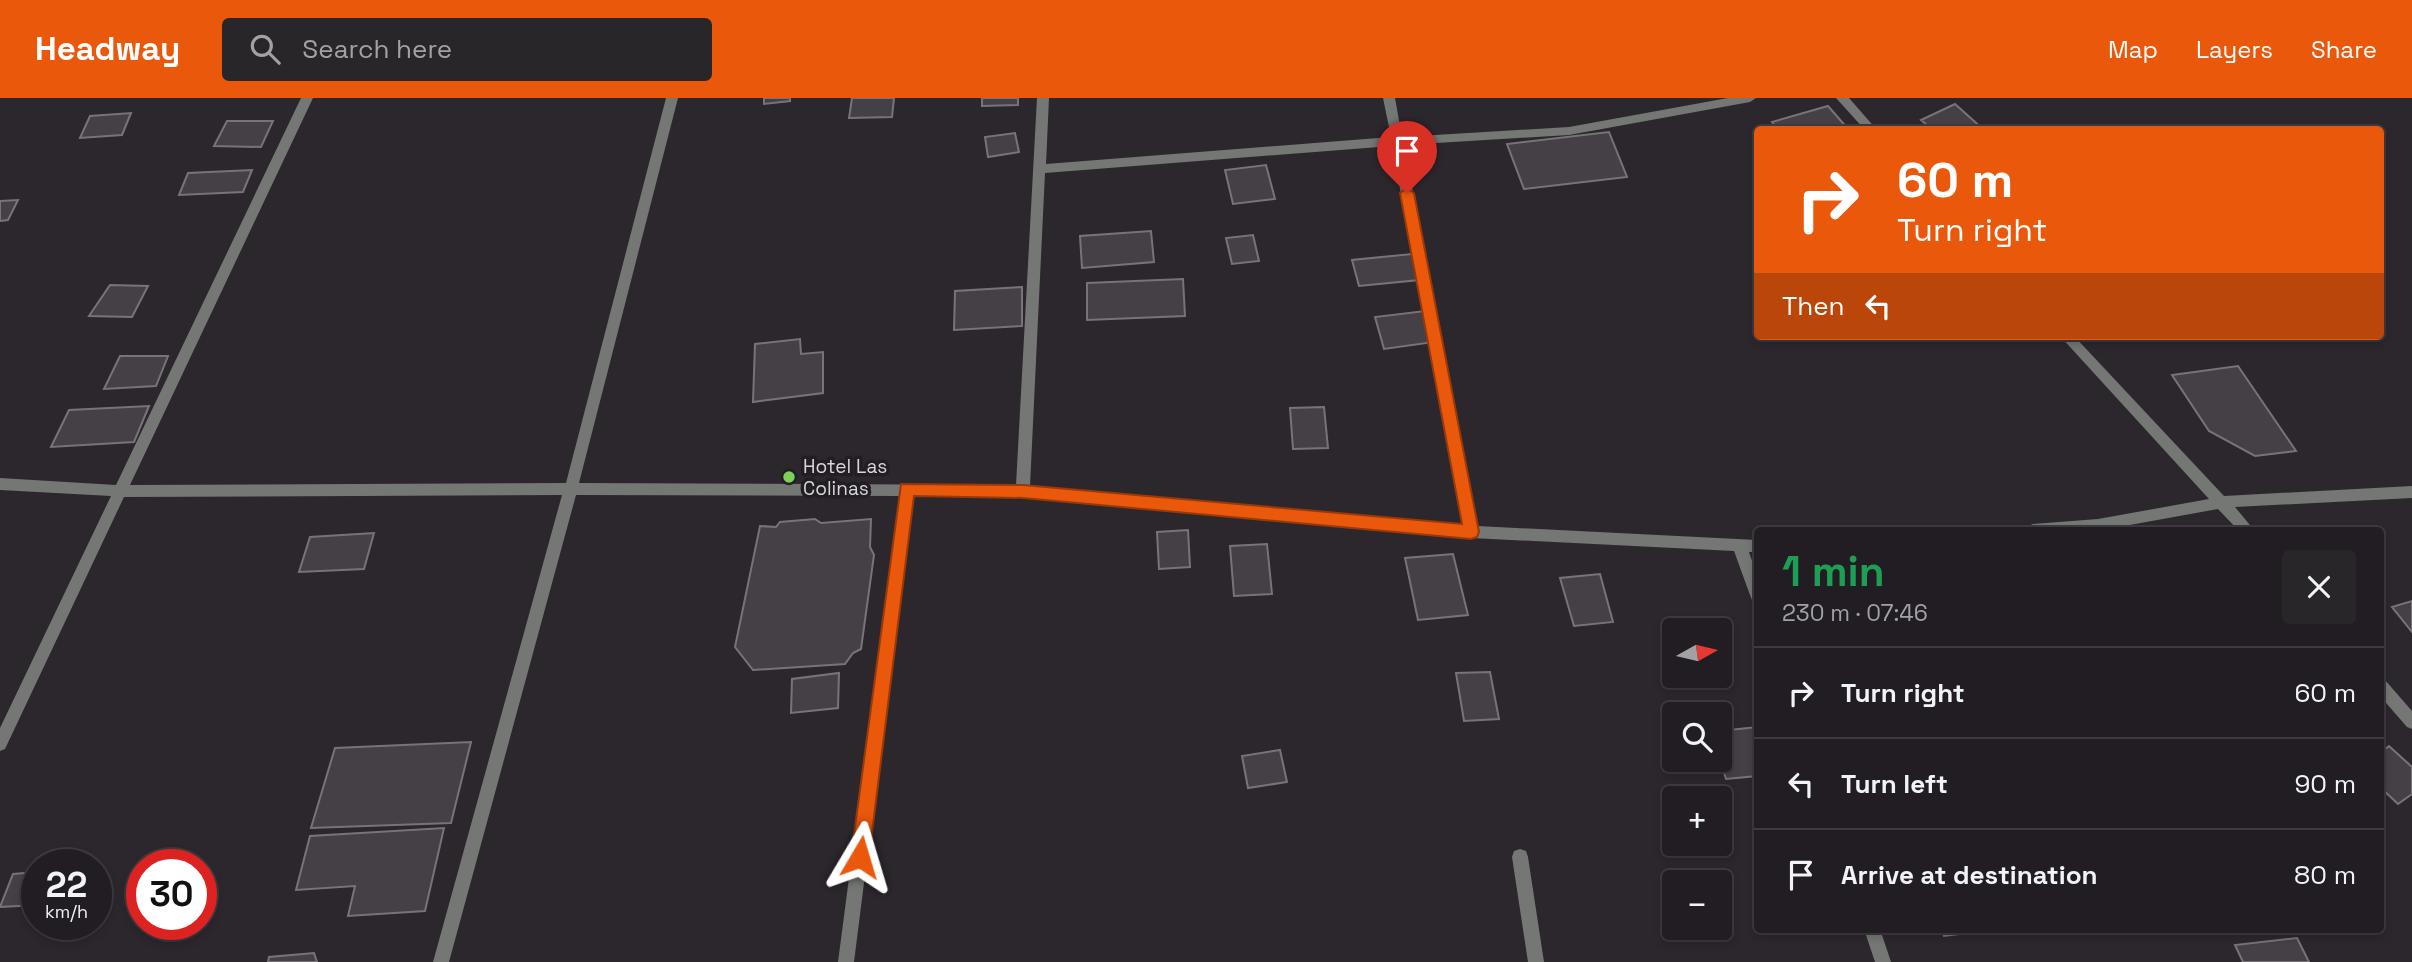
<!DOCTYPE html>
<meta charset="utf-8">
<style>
body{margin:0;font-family:"Space Grotesk",sans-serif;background:#29262a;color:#f1f3f6;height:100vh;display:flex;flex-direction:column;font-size:26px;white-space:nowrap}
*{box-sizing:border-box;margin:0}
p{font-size:23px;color:#a2a2a5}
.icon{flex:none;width:38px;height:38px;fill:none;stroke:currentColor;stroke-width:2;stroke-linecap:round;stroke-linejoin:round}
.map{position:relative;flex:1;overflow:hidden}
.sheet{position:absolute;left:1754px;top:429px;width:630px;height:406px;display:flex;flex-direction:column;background:#211d22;border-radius:7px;box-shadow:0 4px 10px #0003,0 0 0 2px #3e3b40}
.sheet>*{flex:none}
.guide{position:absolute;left:1754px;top:28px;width:630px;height:214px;border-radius:7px;box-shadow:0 4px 10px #0003,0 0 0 2px #3e3b40;background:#ea580c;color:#fff;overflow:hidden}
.needle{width:46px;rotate:82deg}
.buttons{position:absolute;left:1662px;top:520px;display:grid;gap:14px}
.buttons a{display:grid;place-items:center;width:70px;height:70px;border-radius:7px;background:#211d22;box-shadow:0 4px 10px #0003,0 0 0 2px #3e3b40;font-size:35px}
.speed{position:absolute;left:21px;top:751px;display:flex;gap:14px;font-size:35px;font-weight:700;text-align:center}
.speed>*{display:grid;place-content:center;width:91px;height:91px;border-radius:50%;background:#211d22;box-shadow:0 4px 10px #0003,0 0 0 2px #3e3b40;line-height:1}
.speed small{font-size:18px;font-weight:400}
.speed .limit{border:10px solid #d22;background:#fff;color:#111}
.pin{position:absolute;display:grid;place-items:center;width:60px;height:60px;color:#fff;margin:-72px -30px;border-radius:50% 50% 50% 0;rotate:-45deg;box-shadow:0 0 7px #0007}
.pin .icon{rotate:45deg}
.me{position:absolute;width:77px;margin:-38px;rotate:7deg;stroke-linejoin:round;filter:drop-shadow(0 0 5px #0008)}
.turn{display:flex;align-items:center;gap:24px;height:147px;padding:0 28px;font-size:32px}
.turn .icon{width:91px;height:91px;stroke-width:2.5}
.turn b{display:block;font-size:49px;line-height:60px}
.then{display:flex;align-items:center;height:66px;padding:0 28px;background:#0003;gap:14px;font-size:26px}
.round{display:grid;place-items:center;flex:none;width:74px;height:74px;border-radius:7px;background:#29262a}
.overview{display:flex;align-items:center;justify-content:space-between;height:119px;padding:0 28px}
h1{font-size:42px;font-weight:800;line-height:52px;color:#1e9e55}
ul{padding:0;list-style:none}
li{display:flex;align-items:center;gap:21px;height:91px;padding:0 28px;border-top:2px solid #3e3b40}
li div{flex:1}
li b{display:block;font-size:26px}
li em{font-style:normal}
header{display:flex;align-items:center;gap:42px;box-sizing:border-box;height:98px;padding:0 35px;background:#ea580c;color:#fff}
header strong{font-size:33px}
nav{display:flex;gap:38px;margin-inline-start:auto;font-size:24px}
.search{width:490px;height:63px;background:#29262a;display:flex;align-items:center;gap:18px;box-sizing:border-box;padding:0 24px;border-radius:7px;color:#a2a2a5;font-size:26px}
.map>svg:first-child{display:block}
</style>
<header>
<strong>Headway</strong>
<div class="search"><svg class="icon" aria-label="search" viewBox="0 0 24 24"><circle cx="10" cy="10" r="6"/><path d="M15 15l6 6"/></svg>Search here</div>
<nav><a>Map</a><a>Layers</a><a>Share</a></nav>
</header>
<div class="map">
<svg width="2412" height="864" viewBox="0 0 2412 864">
<rect width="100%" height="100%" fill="#2c272d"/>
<path fill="#454046" stroke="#787379" stroke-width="2" d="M 764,0 L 790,0 L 790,3 L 764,6 Z
M 852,0 L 894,0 L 892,19 L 849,20 Z
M 982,0 L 1018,0 L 1018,7 L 982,8 Z
M 1955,6 L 1984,32 L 1933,32 L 1921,22 Z
M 1828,8 L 1849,32 L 1778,32 L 1772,24 Z
M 131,15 L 122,37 L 80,40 L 90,18 Z
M 227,23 L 273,23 L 261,49 L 214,48 Z
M 1609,34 L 1627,79 L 1524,91 L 1507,46 Z
M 1015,35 L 1019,54 L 988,59 L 985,39 Z
M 1266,67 L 1275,101 L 1233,106 L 1225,72 Z
M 252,72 L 243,94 L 179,97 L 188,75 Z
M 18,102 L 8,122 L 0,123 L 0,103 Z
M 1151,133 L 1154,164 L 1082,170 L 1080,138 Z
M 1253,137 L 1259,163 L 1232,166 L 1226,140 Z
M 1412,156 L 1419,182 L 1359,188 L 1352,162 Z
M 1183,181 L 1185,218 L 1087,222 L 1087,185 Z
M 110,187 L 148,188 L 132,219 L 89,218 Z
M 1022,189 L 1022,228 L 954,232 L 955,193 Z
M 1425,213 L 1434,244 L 1384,251 L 1375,219 Z
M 800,241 L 801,256 L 823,254 L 823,295 L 753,304 L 755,246 Z
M 120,258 L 168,258 L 156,288 L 104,291 Z
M 2238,268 L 2296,353 L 2255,358 L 2209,333 L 2172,277 Z
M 149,308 L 134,344 L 51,349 L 69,312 Z
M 1324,309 L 1328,350 L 1293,351 L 1290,310 Z
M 815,421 L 821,425 L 871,421 L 870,449 L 874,457 L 861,551 L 853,555 L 845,566 L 753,572 L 735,549 L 760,428 L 776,429 L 780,424 Z
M 1188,432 L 1190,469 L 1159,471 L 1157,434 Z
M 374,435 L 364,471 L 299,474 L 310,439 Z
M 1267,446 L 1272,496 L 1234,498 L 1230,448 Z
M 1453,456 L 1468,517 L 1418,522 L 1405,460 Z
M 1600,476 L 1613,524 L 1574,528 L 1560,480 Z
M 2412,503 L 2412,534 L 2392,509 Z
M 1490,574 L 1499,621 L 1464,623 L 1456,575 Z
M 839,575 L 838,610 L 791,615 L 792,581 Z
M 1757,629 L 1757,678 L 1726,681 L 1720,662 L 1720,633 Z
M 471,644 L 451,725 L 311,730 L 335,650 Z
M 2389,648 L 2412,669 L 2412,696 L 2398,706 L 2380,689 L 2380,655 Z
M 1280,652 L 1287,684 L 1248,690 L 1242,658 Z
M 444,730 L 425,813 L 348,818 L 355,788 L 296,792 L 310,738 Z
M 37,774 L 37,807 L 0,809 L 13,776 Z
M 1942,831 L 1999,831 L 1944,838 Z
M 2297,840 L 2309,864 L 2243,864 L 2235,847 Z
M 314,855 L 317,864 L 268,864 L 269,859 Z"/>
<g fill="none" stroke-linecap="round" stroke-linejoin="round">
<path fill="#757774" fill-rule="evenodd" d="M 301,0 L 313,0 L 130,387 L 566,385 L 666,0 L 678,0 L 579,385 L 1016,387 L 1037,0 L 1049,0 L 1046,66 L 1391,39 L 1383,0 L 1395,0 L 1402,39 L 1569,29 L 1728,0 L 1756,0 L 1750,4 L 1569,37 L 1404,47 L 1477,428 L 1757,442 L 1757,454 L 1749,454 L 1757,477 L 1757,503 L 1752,502 L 1750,497 L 1734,453 L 1471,440 L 1023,399 L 913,398 L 854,864 L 838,864 L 899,398 L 576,397 L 449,864 L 433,864 L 562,397 L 124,399 L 5,651 L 0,653 L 0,630 L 111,398 L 0,392 L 0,380 L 116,387 ZM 1392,48 L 1463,427 L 1030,388 L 1045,75 Z
M 1836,0 L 1849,0 L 1877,32 L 1865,32 Z
M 2060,238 L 2074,238 L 2224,398 L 2412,388 L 2412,400 L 2235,409 L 2254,432 L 2238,432 L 2218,411 L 2102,432 L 2026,432 L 2028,428 L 2033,426 L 2098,421 L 2209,401 Z
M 2380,580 L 2385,582 L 2412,613 L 2412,631 L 2407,629 L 2380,598 Z
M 1520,751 L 1526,753 L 1528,759 L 1544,864 L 1528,864 L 1512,759 L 1514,753 Z
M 1864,831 L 1880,831 L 1891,864 L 1875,864 Z"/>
</g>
<path fill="#ea580c" stroke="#983908" stroke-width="2" d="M 1407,90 L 1414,95 L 1479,434 L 1477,439 L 1471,441 L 1023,400 L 914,398 L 869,759 L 866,765 L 860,768 L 854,765 L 851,759 L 901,386 L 1023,387 L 1462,426 L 1400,95 Z"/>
<circle fill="#7bd156" stroke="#221e23" stroke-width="2.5" cx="789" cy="379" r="7"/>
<g text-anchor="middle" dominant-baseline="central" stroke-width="7" stroke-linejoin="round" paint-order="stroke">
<g font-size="19" fill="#d8d6d9" stroke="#221e23" text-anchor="start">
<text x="803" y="368">Hotel Las<tspan x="803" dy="22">Colinas</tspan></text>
</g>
</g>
</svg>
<div class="buttons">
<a><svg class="needle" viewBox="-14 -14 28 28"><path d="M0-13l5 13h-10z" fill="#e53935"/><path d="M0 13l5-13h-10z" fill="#a2a2a5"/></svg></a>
<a><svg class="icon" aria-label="search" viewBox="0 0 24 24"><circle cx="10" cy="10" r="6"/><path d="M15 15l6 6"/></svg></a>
<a>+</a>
<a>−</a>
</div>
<div class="speed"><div>22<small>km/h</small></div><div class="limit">30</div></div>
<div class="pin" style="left:1407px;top:95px;background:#d93025"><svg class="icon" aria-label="arrive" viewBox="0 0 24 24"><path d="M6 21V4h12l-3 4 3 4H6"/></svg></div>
<svg class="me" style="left:860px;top:759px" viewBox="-20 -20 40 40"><path d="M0-17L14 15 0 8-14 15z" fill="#ea580c" stroke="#fff" stroke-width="4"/></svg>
<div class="guide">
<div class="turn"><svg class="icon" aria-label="right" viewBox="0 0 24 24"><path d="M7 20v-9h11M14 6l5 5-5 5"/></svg><div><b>60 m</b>Turn right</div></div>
<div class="then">Then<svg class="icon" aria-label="left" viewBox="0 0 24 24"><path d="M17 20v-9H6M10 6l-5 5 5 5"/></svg></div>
</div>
<section class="sheet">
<div class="overview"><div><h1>1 min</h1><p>230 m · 07:46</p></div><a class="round"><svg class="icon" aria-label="close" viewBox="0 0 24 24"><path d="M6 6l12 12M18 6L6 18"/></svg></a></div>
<ul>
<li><svg class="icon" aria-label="right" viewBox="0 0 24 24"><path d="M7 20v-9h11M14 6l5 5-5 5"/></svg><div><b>Turn right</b></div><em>60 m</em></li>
<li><svg class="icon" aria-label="left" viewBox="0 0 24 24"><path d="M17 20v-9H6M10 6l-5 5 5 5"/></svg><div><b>Turn left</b></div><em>90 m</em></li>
<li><svg class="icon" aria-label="arrive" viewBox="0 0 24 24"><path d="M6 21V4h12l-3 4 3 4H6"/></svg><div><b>Arrive at destination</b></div><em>80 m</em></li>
</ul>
</section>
</div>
